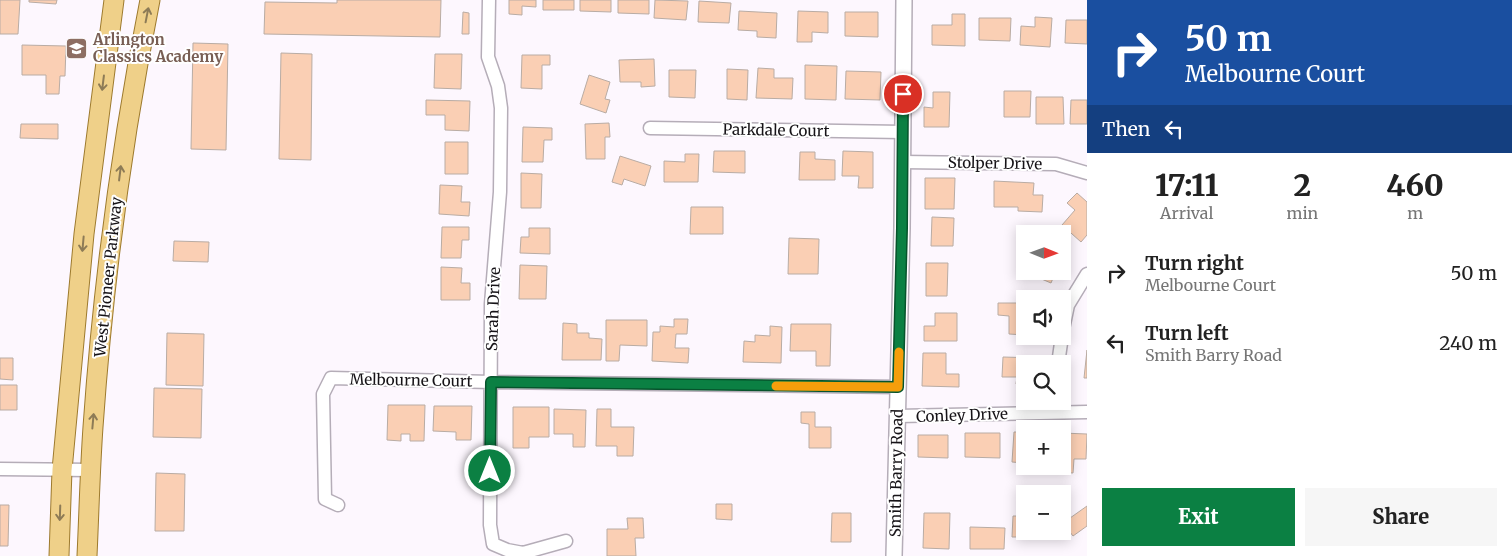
<!DOCTYPE html>
<meta charset="utf-8">
<style>
body{margin:0;font-family:Merriweather,serif;background:#f6f6f6;color:#222;height:100vh;display:flex;flex-direction:column;font-size:19px;white-space:nowrap}
*{box-sizing:border-box;margin:0}
p{font-size:16px;color:#767676}
.icon{flex:none;width:28px;height:28px;fill:none;stroke:currentColor;stroke-width:2;stroke-linecap:round;stroke-linejoin:round}
.map{position:relative;flex:1;overflow:hidden}
.panel{display:flex;flex-direction:column;background:#fff;width:425px}
.panel>*{flex:none}
.guide{background:#1a4fa0;color:#fff;overflow:hidden}
.needle{width:32px;rotate:91deg}
.fabs{position:absolute;left:1016px;top:225px;display:grid;gap:10px}
.fabs a{display:grid;place-items:center;width:55px;height:55px;border-radius:0px;background:#fff;box-shadow:0 2px 12px #0003;font-size:25px}
.pin{position:absolute;display:grid;place-items:center;width:42px;height:42px;color:#fff;margin:-21px;border:2px solid #fff;border-radius:50%;box-shadow:0 1px 5px #0007}
.me{position:absolute;width:55px;margin:-28px;rotate:0deg;stroke-linejoin:round;filter:drop-shadow(0 0 4px #0008)}
.turn{display:flex;align-items:center;gap:18px;height:105px;padding:0 15px;font-size:22px}
.turn .icon{width:65px;height:65px;stroke-width:2.5}
.turn b{display:block;font-size:35px;line-height:42px}
.then{display:flex;align-items:center;height:48px;padding:0 15px;background:#0003;gap:10px;font-size:19px}
.eta{display:flex;justify-content:space-evenly;align-items:center;height:85px;text-align:center}
.eta b{font-size:30px;font-weight:800;line-height:35px}
.action{display:flex;gap:10px;margin-top:auto;padding:10px 15px}
.action a{flex:1;height:58px;border-radius:0px;background:#0b8043;color:#fff;font-size:20px;font-weight:800;line-height:58px;text-align:center}
.action a+a{background:#f6f6f6;color:#222}
ul{padding:0;list-style:none}
li{display:flex;align-items:center;gap:15px;height:70px;padding:0 15px}
li div{flex:1}
li b{display:block;font-size:19px}
li em{font-style:normal}
main{display:flex;flex:1;min-height:0}
.map>svg:first-child{display:block}
</style>
<main>
<div class="map">
<svg width="1087" height="556" viewBox="0 0 1087 556">
<rect width="100%" height="100%" fill="#fdf7fe"/>
<path fill="#facfb4" stroke="#b9aca4" d="M 0,0 L 20,0 L 18,34 L 0,34 Z
M 29,0 L 57,0 L 56,4 L 29,2 Z
M 337,0 L 441,0 L 440,37 L 264,34 L 265,2 L 337,3 Z
M 509,0 L 536,0 L 536,7 L 522,6 L 522,15 L 509,14 Z
M 543,0 L 574,0 L 574,10 L 543,10 Z
M 580,0 L 611,0 L 611,12 L 580,11 Z
M 618,0 L 649,0 L 649,14 L 618,13 Z
M 655,0 L 688,1 L 686,20 L 654,18 Z
M 699,1 L 731,3 L 729,23 L 698,22 Z
M 739,11 L 777,13 L 776,38 L 757,37 L 757,31 L 738,30 Z
M 798,11 L 828,12 L 828,33 L 812,32 L 812,42 L 797,42 Z
M 463,12 L 469,13 L 469,34 L 462,34 Z
M 845,12 L 878,12 L 878,37 L 845,36 Z
M 952,14 L 965,14 L 965,46 L 932,45 L 932,25 L 952,25 Z
M 1035,17 L 1052,18 L 1050,47 L 1020,45 L 1021,26 L 1035,27 Z
M 979,18 L 1011,18 L 1010,41 L 979,40 Z
M 1066,20 L 1087,20 L 1087,44 L 1065,43 Z
M 193,43 L 228,44 L 226,150 L 191,149 Z
M 22,45 L 66,46 L 65,76 L 60,76 L 59,94 L 46,94 L 46,75 L 22,75 Z
M 281,53 L 312,54 L 311,160 L 279,159 Z
M 435,54 L 462,54 L 461,89 L 434,88 Z
M 522,55 L 550,55 L 550,65 L 542,65 L 542,89 L 521,88 Z
M 654,59 L 655,86 L 641,87 L 641,82 L 620,82 L 619,60 Z
M 805,65 L 837,66 L 836,100 L 805,99 Z
M 758,68 L 774,69 L 774,78 L 793,78 L 792,99 L 756,98 Z
M 727,69 L 748,70 L 747,100 L 727,99 Z
M 669,70 L 696,70 L 695,98 L 669,97 Z
M 846,71 L 881,72 L 880,100 L 845,99 Z
M 589,75 L 610,82 L 605,99 L 610,100 L 606,113 L 580,104 Z
M 1004,91 L 1031,91 L 1030,117 L 1004,117 Z
M 933,92 L 950,92 L 949,127 L 924,127 L 924,107 L 933,108 Z
M 1036,97 L 1063,97 L 1064,124 L 1036,124 Z
M 426,100 L 470,101 L 469,131 L 445,130 L 445,115 L 426,115 Z
M 1071,100 L 1087,100 L 1087,124 L 1070,124 Z
M 609,123 L 610,137 L 605,137 L 605,159 L 586,159 L 585,124 Z
M 21,124 L 58,124 L 58,139 L 20,138 Z
M 523,127 L 552,128 L 552,140 L 544,140 L 543,162 L 522,162 Z
M 445,142 L 468,142 L 468,174 L 445,174 Z
M 714,151 L 745,151 L 745,173 L 713,172 Z
M 843,151 L 873,152 L 873,188 L 858,188 L 859,176 L 842,176 Z
M 800,152 L 815,152 L 815,159 L 835,160 L 835,180 L 799,180 Z
M 685,154 L 699,154 L 698,182 L 664,182 L 664,161 L 685,162 Z
M 620,156 L 651,166 L 645,186 L 624,179 L 622,185 L 612,182 Z
M 521,173 L 542,174 L 541,208 L 521,208 Z
M 925,178 L 955,178 L 954,209 L 925,209 Z
M 994,181 L 1034,183 L 1033,195 L 1043,195 L 1042,212 L 1018,211 L 1018,207 L 994,207 Z
M 440,185 L 462,186 L 461,202 L 470,202 L 469,216 L 439,214 Z
M 1077,193 L 1087,202 L 1087,235 L 1081,242 L 1062,225 L 1075,210 L 1067,203 Z
M 691,207 L 723,207 L 723,234 L 690,234 Z
M 932,217 L 954,218 L 953,246 L 931,246 Z
M 442,227 L 469,227 L 469,240 L 462,240 L 461,258 L 441,258 Z
M 529,228 L 550,228 L 550,254 L 520,253 L 521,237 L 529,237 Z
M 789,238 L 819,239 L 818,274 L 788,274 Z
M 174,241 L 209,242 L 208,262 L 173,261 Z
M 926,263 L 948,263 L 947,296 L 926,296 Z
M 520,265 L 547,266 L 546,299 L 519,299 Z
M 441,267 L 462,268 L 461,283 L 470,283 L 470,300 L 441,300 Z
M 1033,271 L 1056,271 L 1051,283 L 1032,275 Z
M 998,303 L 1025,303 L 1025,335 L 1009,334 L 1009,316 L 998,315 Z
M 935,313 L 957,313 L 957,341 L 924,341 L 924,326 L 935,326 Z
M 674,319 L 688,319 L 687,334 L 676,334 L 675,348 L 689,348 L 688,363 L 652,361 L 653,332 L 660,332 L 660,326 L 674,327 Z
M 606,320 L 647,320 L 647,346 L 620,345 L 619,361 L 606,361 Z
M 563,323 L 577,324 L 577,333 L 589,333 L 589,338 L 602,339 L 601,360 L 562,360 Z
M 791,324 L 831,324 L 830,366 L 816,366 L 816,351 L 790,351 Z
M 770,326 L 782,327 L 781,363 L 743,362 L 744,341 L 755,342 L 755,335 L 770,336 Z
M 167,333 L 204,334 L 203,386 L 166,385 Z
M 1087,350 L 1087,378 L 1084,378 Z
M 923,353 L 946,353 L 946,374 L 959,374 L 959,387 L 922,386 Z
M 1003,357 L 1037,358 L 1037,364 L 1025,364 L 1025,384 L 1016,384 L 1017,377 L 1002,377 Z
M 0,358 L 13,358 L 13,380 L 0,379 Z
M 0,385 L 17,385 L 17,410 L 0,410 Z
M 154,388 L 202,389 L 201,438 L 153,437 Z
M 388,405 L 425,405 L 424,441 L 410,441 L 410,434 L 401,434 L 401,441 L 387,440 Z
M 434,406 L 472,406 L 471,440 L 456,440 L 456,432 L 433,431 Z
M 513,407 L 549,407 L 549,437 L 529,437 L 529,448 L 513,448 Z
M 554,409 L 586,410 L 585,447 L 573,447 L 573,434 L 554,434 Z
M 597,409 L 611,409 L 611,427 L 634,427 L 633,456 L 617,456 L 617,446 L 596,446 Z
M 801,412 L 815,412 L 815,427 L 831,427 L 831,448 L 809,448 L 809,424 L 801,423 Z
M 1014,432 L 1025,432 L 1024,463 L 1012,462 Z
M 965,433 L 1000,433 L 1000,458 L 965,457 Z
M 1062,433 L 1087,434 L 1086,459 L 1074,459 L 1073,473 L 1058,472 L 1058,466 L 1062,466 Z
M 918,435 L 948,435 L 948,458 L 918,457 Z
M 156,473 L 185,474 L 184,531 L 155,531 Z
M 716,504 L 732,504 L 732,520 L 716,519 Z
M 0,505 L 9,505 L 8,546 L 0,546 Z
M 1087,506 L 1087,526 L 1073,536 L 1063,523 Z
M 832,513 L 851,513 L 851,542 L 831,542 Z
M 924,513 L 950,513 L 949,549 L 923,548 Z
M 1013,516 L 1025,516 L 1025,531 L 1051,531 L 1050,537 L 1012,537 Z
M 627,518 L 643,518 L 644,538 L 635,538 L 636,556 L 607,556 L 607,529 L 628,529 Z
M 970,527 L 1005,528 L 1004,549 L 970,549 Z"/>
<g fill="none" stroke-linecap="round" stroke-linejoin="round">
<defs>
<path id="minor" d="M 489,0 L 488,57 L 498,86 L 501,108 L 500,192 L 491,304 L 490,525 L 493,544 L 507,550 L 523,553 L 566,541
M 650,128 L 903,132
M 902,162 L 1056,164 L 1087,173
M 1062,334 L 1068,305 L 1087,274
M 1058,364 L 1062,336
M 898,416 L 1087,412
M 0,469 L 91,470
M 338,505 L 325,499 L 323,394 L 331,378 L 491,382 L 898,387"/>
<path id="tertiary" d="M 894,556 L 902,228 L 904,0"/>
<path id="primary" d="M 59,556 L 62,470 L 84,234 L 114,0
M 87,556 C 89,513 90,470 93,427 C 103,284 122,141 150,0"/>
</defs>
<use href="#minor" stroke="#b5adb8" stroke-width="15"/>
<use href="#tertiary" stroke="#b5adb8" stroke-width="18"/>
<use href="#primary" stroke="#9d7a2e" stroke-width="21"/>
<use href="#minor" stroke="#fff" stroke-width="12"/>
<use href="#tertiary" stroke="#fff" stroke-width="15"/>
<use href="#primary" stroke="#efd089" stroke-width="19"/>
</g>
<defs><path id="oneway-shaft" d="M-6 0H5M1.5-3L5.5 0L1.5 3" fill="none" stroke-width="1.6" stroke-linecap="round" stroke-linejoin="round" transform="scale(1.25)"/></defs>
<g stroke="#8d7b56">
<use href="#oneway-shaft" transform="translate(147 15) rotate(-79)"/>
<use href="#oneway-shaft" transform="translate(103 83) rotate(97)"/>
<use href="#oneway-shaft" transform="translate(120 173) rotate(-83)"/>
<use href="#oneway-shaft" transform="translate(83 244) rotate(95)"/>
<use href="#oneway-shaft" transform="translate(93 421) rotate(-85)"/>
<use href="#oneway-shaft" transform="translate(60 513) rotate(92)"/>
</g>
<g fill="none" stroke-linecap="round" stroke-linejoin="round">
<defs>
<path id="route" d="M 490,471 L 491,382 L 898,387 L 902,228 L 903,94"/>
</defs>
<use href="#route" stroke="#07532c" stroke-width="12"/>
<use href="#route" stroke="#0b8043" stroke-width="9"/>
<path stroke="#f59e0b" stroke-width="9" d="M 776,386 L 898,387 L 899,352"/>
</g>
<defs>
<symbol id="school-square" viewBox="-11 -11 22 22"><rect x="-9" y="-9" width="18" height="18" rx="4" fill="#8d6e63" stroke="#fff"/><path d="M0-5L7-2L0 1L-7-2ZM-4 1L0 2.5L4 1V4Q0 6-4 4Z" fill="#fff"/></symbol>
</defs>
<g fill-rule="evenodd">
<use href="#school-square" x="64" y="36" width="25" height="25"/>
</g>
<g text-anchor="middle" dominant-baseline="central" stroke-width="4" stroke-linejoin="round" paint-order="stroke">
<g font-size="15" font-weight="bold" fill="#785e54" stroke="#fff" text-anchor="start">
<text x="93" y="39">Arlington<tspan x="93" dy="17">Classics Academy</tspan></text>
</g>
<g font-size="15" fill="#161317" stroke="#fff">
<text transform="translate(776 130) rotate(1)">Parkdale Court</text>
<text transform="translate(995 163) rotate(1)">Stolper Drive</text>
<text transform="translate(108 277) rotate(-84)">West Pioneer Parkway</text>
<text transform="translate(493 309) rotate(-88)">Sarah Drive</text>
<text transform="translate(411 380) rotate(1)">Melbourne Court</text>
<text transform="translate(962 415) rotate(-2)">Conley Drive</text>
<text transform="translate(896 473) rotate(-89)">Smith Barry Road</text>
</g>
</g>
</svg>
<div class="fabs">
<a><svg class="needle" viewBox="-14 -14 28 28"><path d="M0-13l5 13h-10z" fill="#e53935"/><path d="M0 13l5-13h-10z" fill="#767676"/></svg></a>
<a><svg class="icon" aria-label="sound" viewBox="0 0 24 24"><path d="M4 9h4l5-4v14l-5-4H4zM17 9q2 3 0 6"/></svg></a>
<a><svg class="icon" aria-label="search" viewBox="0 0 24 24"><circle cx="10" cy="10" r="6"/><path d="M15 15l6 6"/></svg></a>
<a>+</a>
<a>−</a>
</div>
<div class="pin" style="left:903px;top:94px;background:#d93025"><svg class="icon" aria-label="arrive" viewBox="0 0 24 24"><path d="M6 21V4h12l-3 4 3 4H6"/></svg></div>
<svg class="me" style="left:490px;top:471px" viewBox="-20 -20 40 40"><circle r="17" fill="#0b8043" stroke="#fff" stroke-width="3"/><path d="M0-11L8 9 0 5-8 9z" fill="#fff"/></svg>
</div>
<section class="panel">
<div class="guide">
<div class="turn"><svg class="icon" aria-label="right" viewBox="0 0 24 24"><path d="M7 20v-9h11M14 6l5 5-5 5"/></svg><div><b>50 m</b>Melbourne Court</div></div>
<div class="then">Then<svg class="icon" aria-label="left" viewBox="0 0 24 24"><path d="M17 20v-9H6M10 6l-5 5 5 5"/></svg></div>
</div>
<div class="eta">
<div><b>17:11</b><p>Arrival</p></div>
<div><b>2</b><p>min</p></div>
<div><b>460</b><p>m</p></div>
</div>
<ul>
<li><svg class="icon" aria-label="right" viewBox="0 0 24 24"><path d="M7 20v-9h11M14 6l5 5-5 5"/></svg><div><b>Turn right</b><p>Melbourne Court</p></div><em>50 m</em></li>
<li><svg class="icon" aria-label="left" viewBox="0 0 24 24"><path d="M17 20v-9H6M10 6l-5 5 5 5"/></svg><div><b>Turn left</b><p>Smith Barry Road</p></div><em>240 m</em></li>
</ul>
<div class="action"><a>Exit</a><a>Share</a></div>
</section>
</main>
